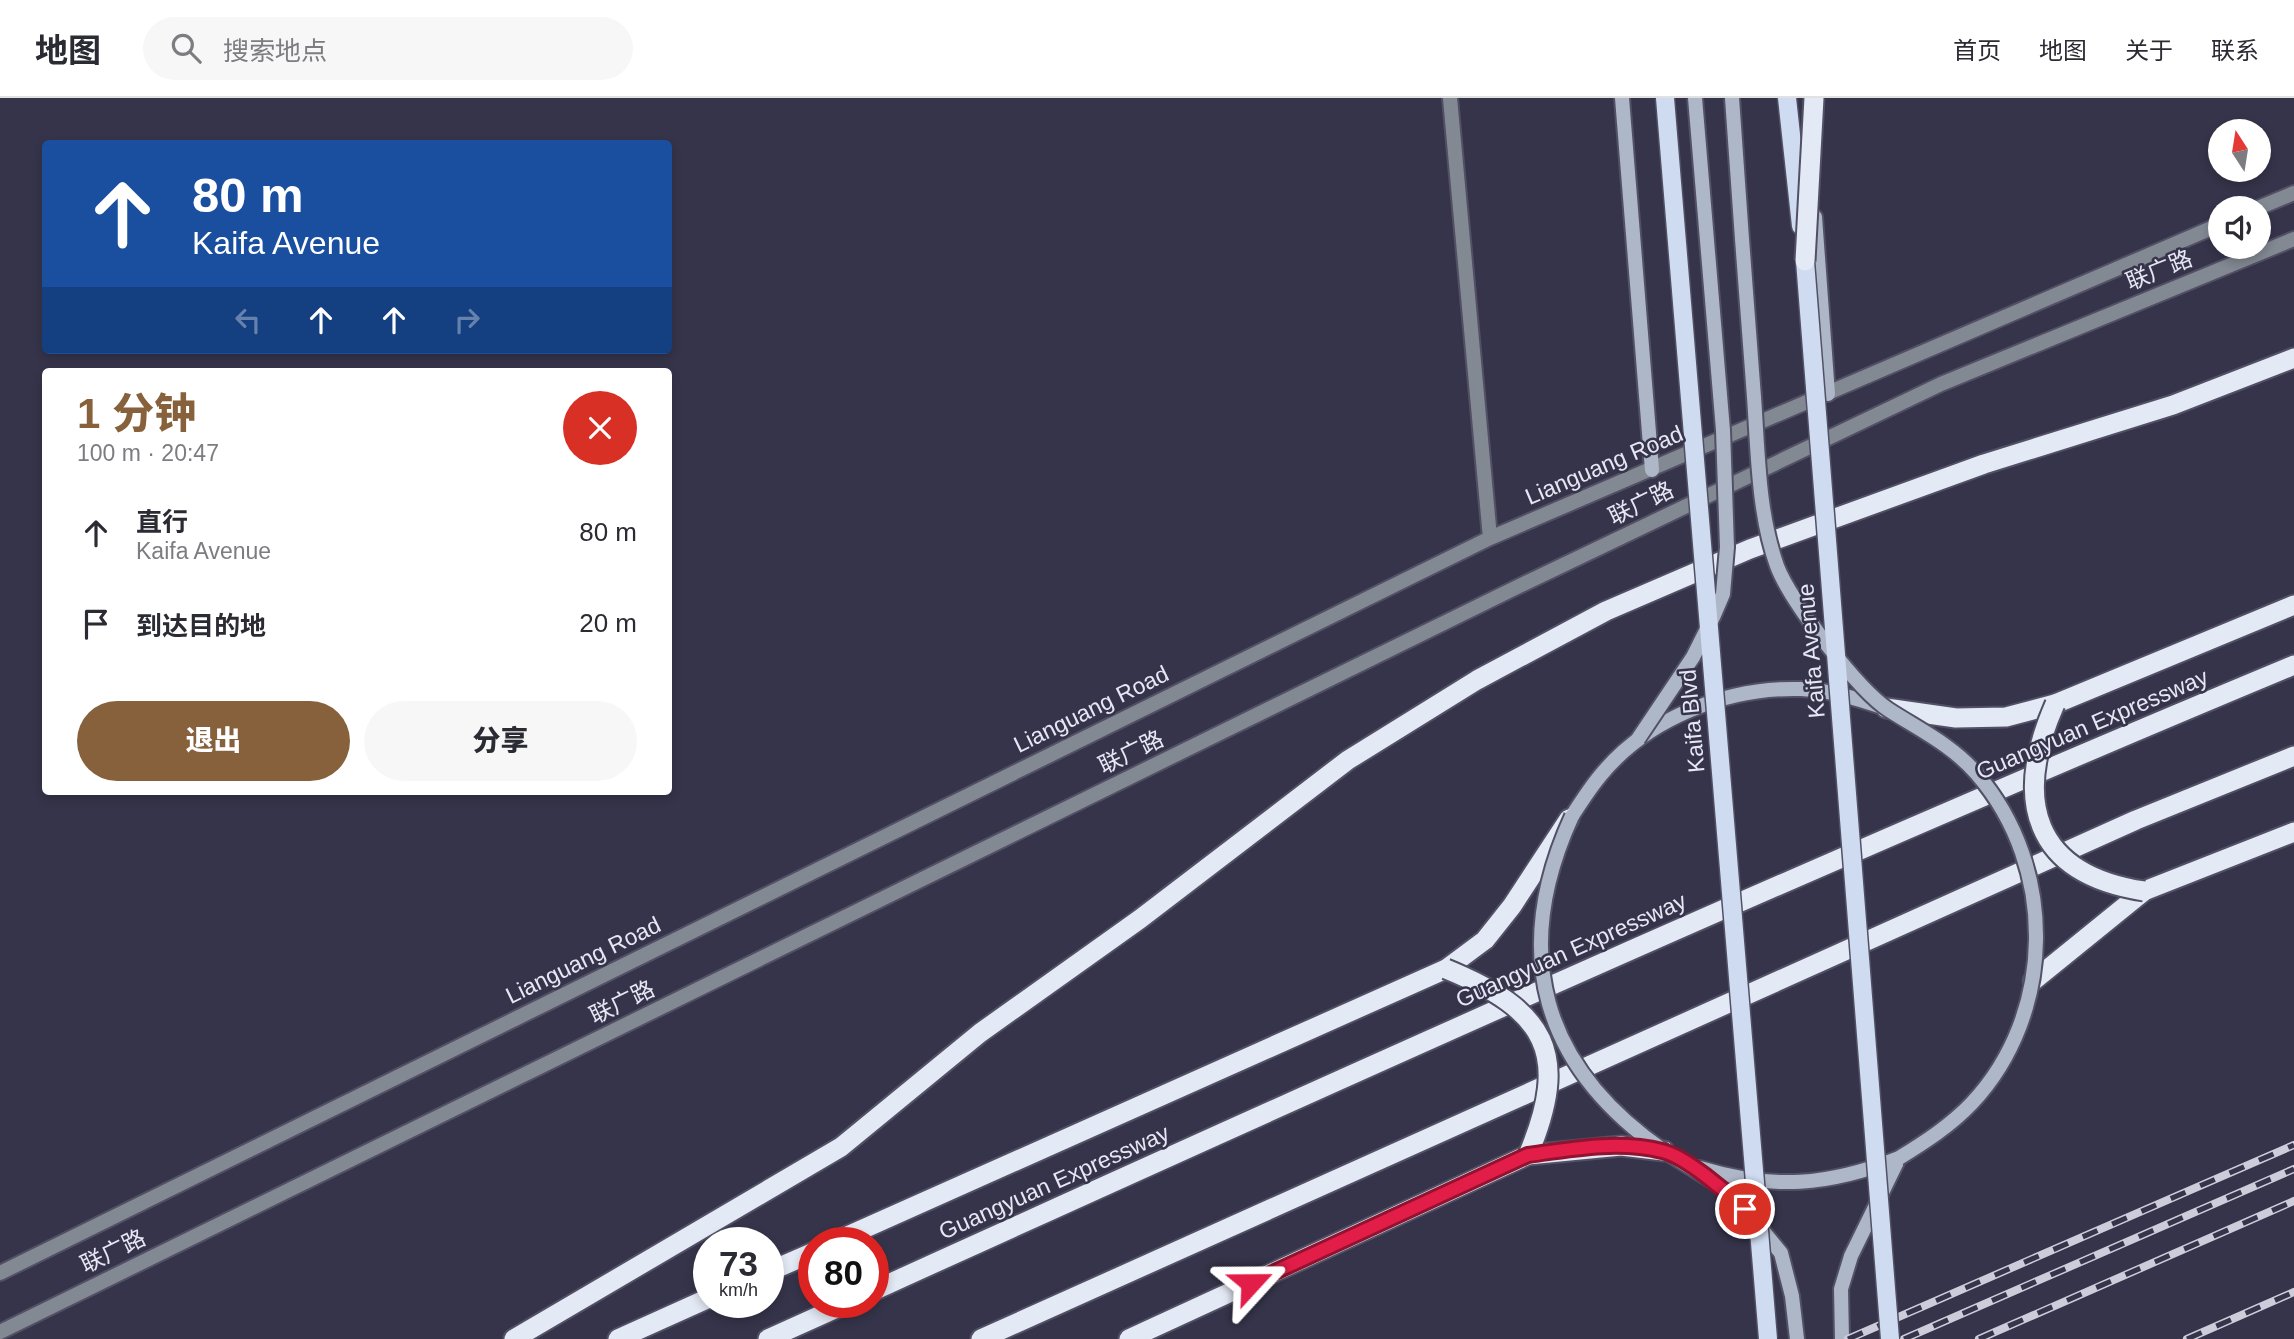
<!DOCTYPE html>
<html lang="zh">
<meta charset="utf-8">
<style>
body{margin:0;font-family:Helvetica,"Noto Sans SC",sans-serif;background:#f7f7f7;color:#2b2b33;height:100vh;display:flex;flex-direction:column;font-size:26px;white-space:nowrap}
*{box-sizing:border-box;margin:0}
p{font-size:23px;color:#7c7c81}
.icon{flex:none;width:38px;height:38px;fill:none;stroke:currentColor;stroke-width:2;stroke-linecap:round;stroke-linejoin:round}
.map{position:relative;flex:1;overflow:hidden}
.panel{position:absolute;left:42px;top:270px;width:630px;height:427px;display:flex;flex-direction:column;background:#fff;border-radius:7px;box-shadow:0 4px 10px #0003}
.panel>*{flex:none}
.guide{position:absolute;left:42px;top:42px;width:630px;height:214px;border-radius:7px;box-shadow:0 4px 10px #0003;background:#1a4fa0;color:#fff;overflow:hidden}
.needle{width:46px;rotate:348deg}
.fabs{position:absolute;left:2208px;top:21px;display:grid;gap:14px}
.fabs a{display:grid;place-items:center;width:63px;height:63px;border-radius:50%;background:#fff;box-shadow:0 4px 10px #0003;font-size:35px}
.speed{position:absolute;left:693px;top:1129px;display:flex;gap:14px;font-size:35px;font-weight:700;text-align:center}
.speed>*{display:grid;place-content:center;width:91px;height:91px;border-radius:50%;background:#fff;box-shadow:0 4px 10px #0003;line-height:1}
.speed small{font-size:18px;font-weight:400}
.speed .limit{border:10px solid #d22;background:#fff;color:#111}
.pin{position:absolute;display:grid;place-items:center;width:60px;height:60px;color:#fff;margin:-30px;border:4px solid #fff;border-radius:50%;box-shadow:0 2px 7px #0007}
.me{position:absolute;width:77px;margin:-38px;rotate:66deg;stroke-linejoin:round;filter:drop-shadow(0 0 5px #0008)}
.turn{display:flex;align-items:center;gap:24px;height:147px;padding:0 35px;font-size:32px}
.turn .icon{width:91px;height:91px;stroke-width:2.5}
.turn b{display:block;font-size:49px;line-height:60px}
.lanes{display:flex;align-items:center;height:66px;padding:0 35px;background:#0003;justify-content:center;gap:35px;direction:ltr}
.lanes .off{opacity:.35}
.round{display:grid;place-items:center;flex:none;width:74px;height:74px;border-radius:37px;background:#f7f7f7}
.headline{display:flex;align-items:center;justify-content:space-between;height:119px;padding:0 35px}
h1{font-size:42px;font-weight:800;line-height:52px;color:#86613b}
.button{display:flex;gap:14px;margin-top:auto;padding:14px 35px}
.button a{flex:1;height:80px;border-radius:42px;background:#86613b;color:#fff;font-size:28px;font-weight:800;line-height:80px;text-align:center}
.button a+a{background:#f7f7f7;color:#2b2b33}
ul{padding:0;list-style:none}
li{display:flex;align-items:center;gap:21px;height:91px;padding:0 35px}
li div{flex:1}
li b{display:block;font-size:26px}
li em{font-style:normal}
header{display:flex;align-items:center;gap:42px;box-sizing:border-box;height:98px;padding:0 35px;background:#fff;border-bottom:2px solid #e1e1e2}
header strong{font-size:33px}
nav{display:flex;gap:38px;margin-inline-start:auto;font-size:24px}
.search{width:490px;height:63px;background:#f7f7f7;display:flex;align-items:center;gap:18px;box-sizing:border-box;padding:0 24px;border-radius:38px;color:#7c7c81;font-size:26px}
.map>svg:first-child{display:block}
</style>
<header>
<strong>地图</strong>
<div class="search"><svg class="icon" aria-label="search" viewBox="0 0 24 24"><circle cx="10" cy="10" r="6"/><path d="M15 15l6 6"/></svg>搜索地点</div>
<nav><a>首页</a><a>地图</a><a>关于</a><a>联系</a></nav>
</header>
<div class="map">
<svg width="2294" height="1241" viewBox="0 0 2294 1241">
<rect width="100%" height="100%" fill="#36344a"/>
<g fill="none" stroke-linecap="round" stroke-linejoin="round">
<defs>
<path id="tertiary" d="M 1450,0 L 1490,440
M 2258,110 L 2294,95
M 0,1175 L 1490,440 L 2221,126
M 0,1234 L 1509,493 L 1941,286 L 2294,141"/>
<path id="secondary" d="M 1622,0 L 1652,372
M 1815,119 L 1828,296
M 1572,718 C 1581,704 1590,690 1600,678 C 1647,620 1727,589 1801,591 C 1830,592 1858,601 1885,610
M 1664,1053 L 1722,1089 L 1745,1111 L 1781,1155 L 1792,1198 L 1797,1241
M 1700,1070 C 1773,1092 1828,1088 1899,1060
M 1842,1241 L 1841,1191 L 1851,1158 L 1899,1060"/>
<path id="primary" d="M 1787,0 L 1801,128"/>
<path id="trunk" d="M 1886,610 L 1956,620 L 2006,619 L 2055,606 L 2294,507
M 2033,883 L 2144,793 L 2294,734
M 834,1144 L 1446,871 L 1485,842 L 1512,808 L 1569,721
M 768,1174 L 814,1154
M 873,1193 C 1344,979 1816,766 2294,567
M 514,1241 L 841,1049 L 980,935 L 1140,821 L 1348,662 L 1477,582 L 1606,513 L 1750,451 L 1984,366 L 2173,307 L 2294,260
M 618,1241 L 709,1200
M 768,1241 L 850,1204
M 981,1241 L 2136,722 L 2294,658
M 1129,1241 L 1528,1057 L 1621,1048 L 1664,1053"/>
</defs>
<use href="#tertiary" stroke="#525065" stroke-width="18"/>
<use href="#secondary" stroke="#525065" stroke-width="18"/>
<use href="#primary" stroke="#525065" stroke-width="21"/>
<use href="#trunk" stroke="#525065" stroke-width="23"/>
<use href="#tertiary" stroke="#838993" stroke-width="14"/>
<use href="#secondary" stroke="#adb7c7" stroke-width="14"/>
<use href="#primary" stroke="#cedbf0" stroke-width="18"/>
<use href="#trunk" stroke="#e4eaf5" stroke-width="19"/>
<defs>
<path id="rail" d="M 1848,1241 L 2294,1047
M 1904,1241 L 2294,1071
M 1979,1241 L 2294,1103
M 2187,1241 L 2294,1194"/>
</defs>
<use href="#rail" stroke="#cdccdb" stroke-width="8"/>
<use href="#rail" stroke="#36344a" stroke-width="5" stroke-dasharray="16" stroke-linecap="butt"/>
<defs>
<path id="secondary-bridge" d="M 1732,0 C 1739,100 1746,199 1754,299 C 1758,354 1758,415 1777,468 C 1790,503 1858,592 1889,612 C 1920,632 1952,647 1977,676 C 2057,769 2056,915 1972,1005 C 1950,1028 1925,1044 1899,1060
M 1638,641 L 1693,559 L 1714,517 L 1723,496 L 1727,449 L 1723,332 L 1695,0
M 1572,718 C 1510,854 1541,968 1664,1053"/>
<path id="primary-bridge" d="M 1665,0 L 1768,1241
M 1805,163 L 1890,1241"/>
<path id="trunk-bridge" d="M 1805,163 L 1814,0
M 2055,606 C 2013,701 2032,776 2144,793
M 1446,871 C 1546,912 1571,955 1528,1057"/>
</defs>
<use href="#secondary-bridge" stroke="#525065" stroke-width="18" stroke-linecap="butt"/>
<use href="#primary-bridge" stroke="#525065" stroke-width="21" stroke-linecap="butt"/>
<use href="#trunk-bridge" stroke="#525065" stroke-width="23" stroke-linecap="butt"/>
<use href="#secondary-bridge" stroke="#adb7c7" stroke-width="14"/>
<use href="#primary-bridge" stroke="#cedbf0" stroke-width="18"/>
<use href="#trunk-bridge" stroke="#e4eaf5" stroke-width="19"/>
</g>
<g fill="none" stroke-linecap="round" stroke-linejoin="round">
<defs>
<path id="route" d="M 1251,1185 L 1528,1057 C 1571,1051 1618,1042 1662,1053 C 1685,1058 1727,1094 1745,1111"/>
</defs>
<use href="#route" stroke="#92132f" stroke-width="18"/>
<use href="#route" stroke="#e11d48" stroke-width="12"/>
</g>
<g text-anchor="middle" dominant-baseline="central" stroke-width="5" stroke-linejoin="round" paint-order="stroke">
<g font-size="23" fill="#e7e6f4" stroke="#36344a">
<text transform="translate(2159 172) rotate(-22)">联广路</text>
<text transform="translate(1604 367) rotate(-23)">Lianguang Road</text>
<text transform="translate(1641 405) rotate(-26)">联广路</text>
<text transform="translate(1811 553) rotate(-95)">Kaifa Avenue</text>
<text transform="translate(1091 611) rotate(-26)">Lianguang Road</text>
<text transform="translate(1692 623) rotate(-95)">Kaifa Blvd</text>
<text transform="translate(2092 626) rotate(-23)">Guangyuan Expressway</text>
<text transform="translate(1131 654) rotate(-26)">联广路</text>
<text transform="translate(1571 852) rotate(-24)">Guangyuan Expressway</text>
<text transform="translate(583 862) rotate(-26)">Lianguang Road</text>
<text transform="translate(622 904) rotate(-26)">联广路</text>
<text transform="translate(1054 1084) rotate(-24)">Guangyuan Expressway</text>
<text transform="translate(113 1153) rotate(-26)">联广路</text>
</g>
</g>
</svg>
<div class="fabs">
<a><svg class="needle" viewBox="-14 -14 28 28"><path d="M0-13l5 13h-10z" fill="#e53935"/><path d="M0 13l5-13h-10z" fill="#7c7c81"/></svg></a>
<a><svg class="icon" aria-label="sound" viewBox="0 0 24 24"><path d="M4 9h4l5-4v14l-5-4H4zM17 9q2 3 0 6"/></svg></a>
</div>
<div class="speed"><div>73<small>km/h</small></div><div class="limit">80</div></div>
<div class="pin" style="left:1745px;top:1111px;background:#d93025"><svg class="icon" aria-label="arrive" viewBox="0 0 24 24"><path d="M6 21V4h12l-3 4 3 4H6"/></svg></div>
<svg class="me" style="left:1251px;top:1185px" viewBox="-20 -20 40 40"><path d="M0-17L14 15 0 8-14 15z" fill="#e11d48" stroke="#fff" stroke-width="4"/></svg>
<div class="guide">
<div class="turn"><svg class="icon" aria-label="ahead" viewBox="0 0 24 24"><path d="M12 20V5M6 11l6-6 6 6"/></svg><div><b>80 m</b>Kaifa Avenue</div></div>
<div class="lanes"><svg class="icon off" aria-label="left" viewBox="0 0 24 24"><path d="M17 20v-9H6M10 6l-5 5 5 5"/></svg><svg class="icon" aria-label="ahead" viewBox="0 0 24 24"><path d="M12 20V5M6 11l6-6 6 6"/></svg><svg class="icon" aria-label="ahead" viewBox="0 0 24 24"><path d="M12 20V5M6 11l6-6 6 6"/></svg><svg class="icon off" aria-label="right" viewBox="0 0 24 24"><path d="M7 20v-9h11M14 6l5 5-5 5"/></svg></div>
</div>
<section class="panel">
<div class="headline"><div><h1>1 分钟</h1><p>100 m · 20:47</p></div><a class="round" style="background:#d93025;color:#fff"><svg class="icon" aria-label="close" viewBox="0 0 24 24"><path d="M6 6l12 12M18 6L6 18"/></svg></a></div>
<ul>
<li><svg class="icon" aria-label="ahead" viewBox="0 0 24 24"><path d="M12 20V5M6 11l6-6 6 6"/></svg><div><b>直行</b><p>Kaifa Avenue</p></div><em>80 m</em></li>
<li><svg class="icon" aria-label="arrive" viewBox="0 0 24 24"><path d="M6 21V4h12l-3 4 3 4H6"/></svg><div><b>到达目的地</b></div><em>20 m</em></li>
</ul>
<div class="button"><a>退出</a><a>分享</a></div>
</section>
</div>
